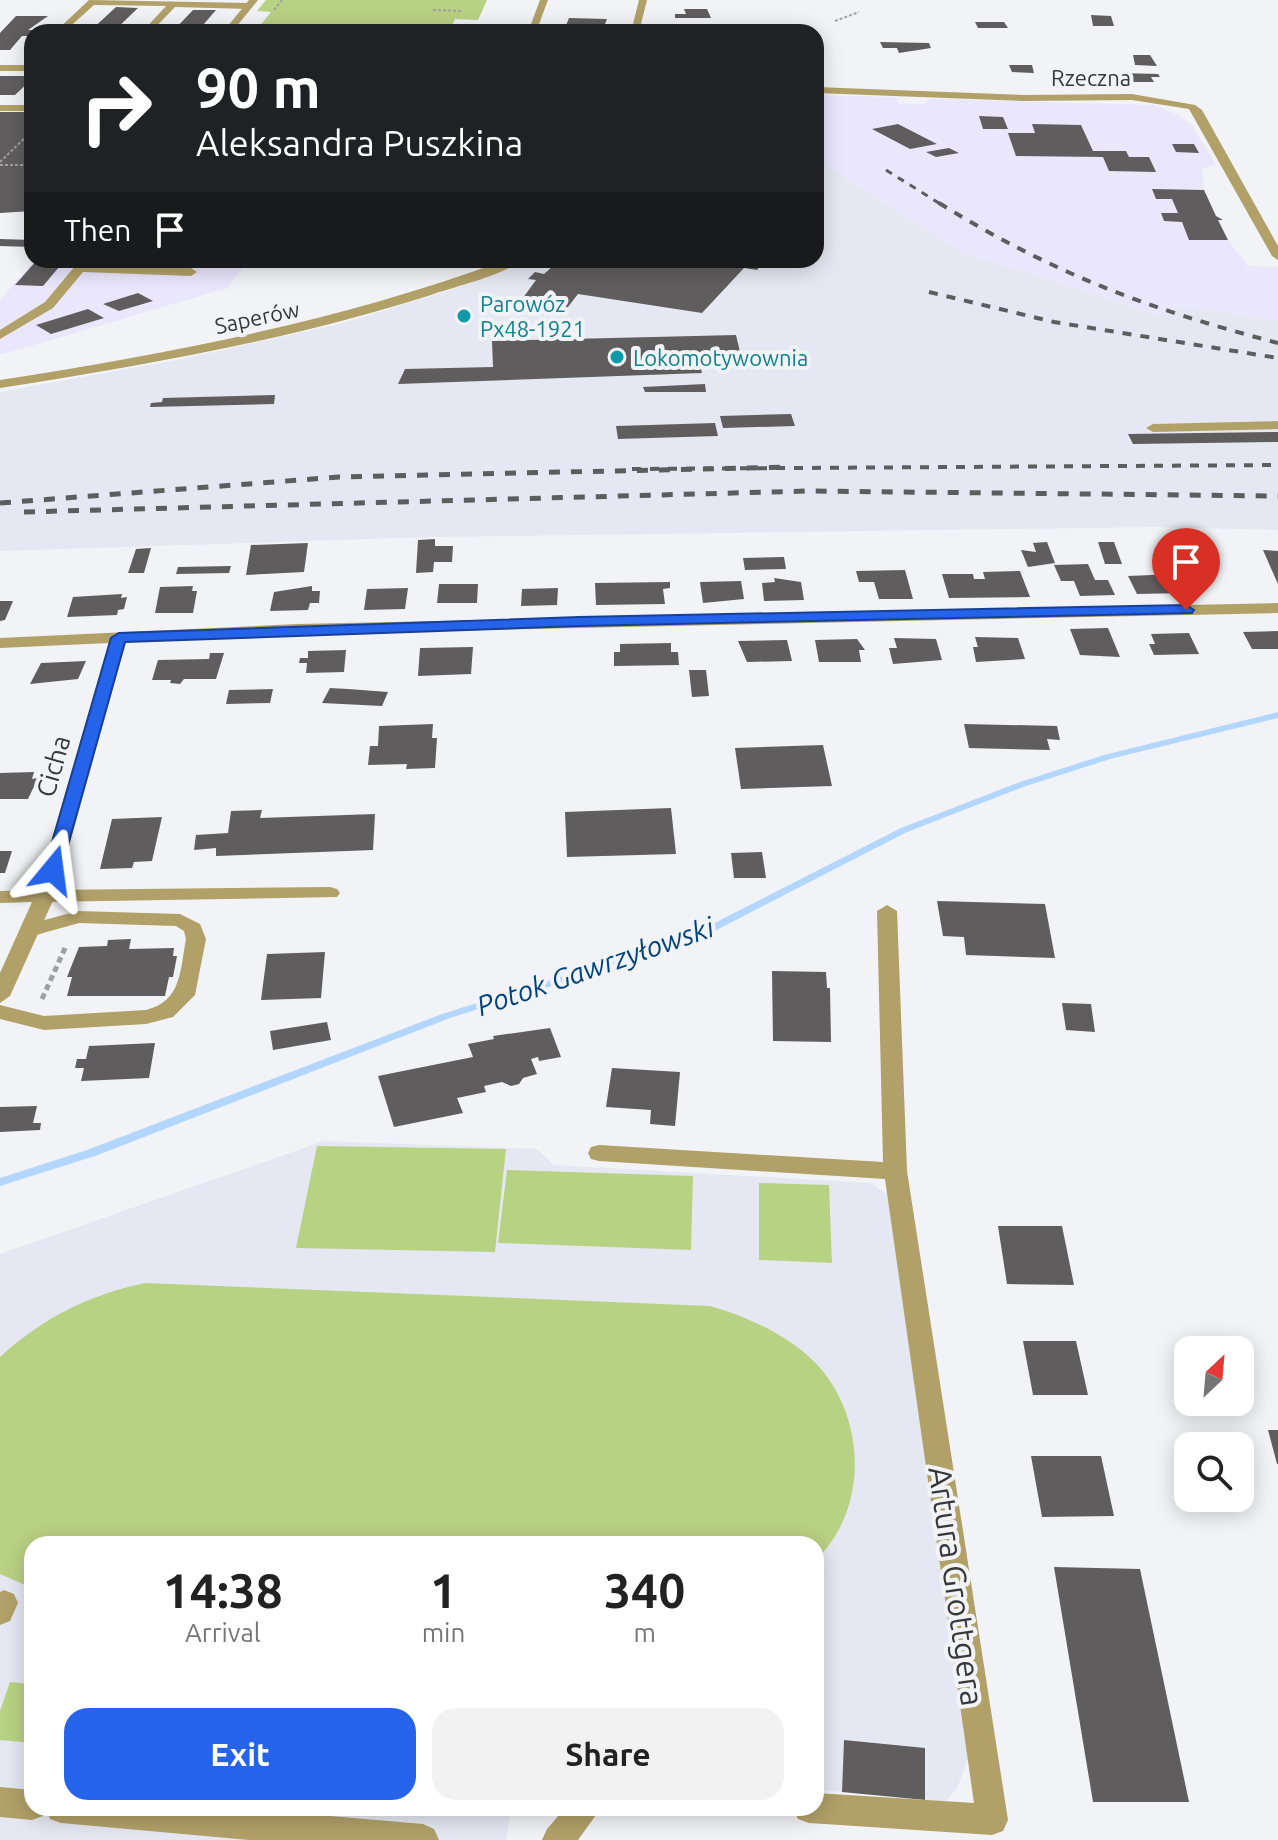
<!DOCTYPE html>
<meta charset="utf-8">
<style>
body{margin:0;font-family:Ubuntu,sans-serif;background:#f2f2f2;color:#222;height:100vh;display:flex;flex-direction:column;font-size:30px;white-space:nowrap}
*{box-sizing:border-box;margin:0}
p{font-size:26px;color:#767676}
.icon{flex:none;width:44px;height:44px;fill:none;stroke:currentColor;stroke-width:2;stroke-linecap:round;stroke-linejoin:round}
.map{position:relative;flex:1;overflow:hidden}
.sheet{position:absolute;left:24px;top:1536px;width:800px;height:280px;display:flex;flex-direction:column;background:#fff;border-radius:24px;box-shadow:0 4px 20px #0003}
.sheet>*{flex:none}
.hud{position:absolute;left:24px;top:24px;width:800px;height:244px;border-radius:24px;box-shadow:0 4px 20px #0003;background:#202124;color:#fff;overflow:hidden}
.needle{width:52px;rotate:26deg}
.tools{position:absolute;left:1174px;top:1336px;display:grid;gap:16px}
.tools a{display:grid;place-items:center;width:80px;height:80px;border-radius:16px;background:#fff;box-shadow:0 4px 20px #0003;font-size:40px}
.pin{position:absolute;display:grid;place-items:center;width:68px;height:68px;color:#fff;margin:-82px -34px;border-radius:50% 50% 50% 0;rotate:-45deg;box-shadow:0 0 8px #0007}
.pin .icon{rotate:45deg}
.me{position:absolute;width:88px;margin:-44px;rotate:16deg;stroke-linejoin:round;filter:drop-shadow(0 0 6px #0008)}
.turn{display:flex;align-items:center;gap:28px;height:168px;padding:0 40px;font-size:36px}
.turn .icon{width:104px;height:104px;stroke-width:2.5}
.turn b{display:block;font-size:56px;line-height:68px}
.then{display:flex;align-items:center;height:76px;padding:0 40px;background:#0003;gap:16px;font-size:30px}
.eta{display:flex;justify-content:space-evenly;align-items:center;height:136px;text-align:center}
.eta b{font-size:48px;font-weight:700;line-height:56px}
.button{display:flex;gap:16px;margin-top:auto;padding:16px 40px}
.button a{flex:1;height:92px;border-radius:24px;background:#2563eb;color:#fff;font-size:32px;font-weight:700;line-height:92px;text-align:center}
.button a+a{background:#f2f2f2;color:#222}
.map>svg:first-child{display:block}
</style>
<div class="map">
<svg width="1278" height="1840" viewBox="0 0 1278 1840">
<rect width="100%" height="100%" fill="#f2f3f6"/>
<path fill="#eae6fc" d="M 816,95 L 895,97 L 899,104 L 924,104 L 930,99 L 1154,105 L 1176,114 L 1192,125 L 1216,165 L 1202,168 L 1204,190 L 1216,216 L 1223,220 L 1219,221 L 1228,240 L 1248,266 L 1278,267 L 1278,321 L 1178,306 L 1161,316 L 961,252 L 816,159 Z
M 35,260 L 249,260 L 227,288 L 0,355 L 0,300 Z"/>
<path fill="#e5e8f2" d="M 816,159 L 961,252 L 1161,316 L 1178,306 L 1278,321 L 1278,530 L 1153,527 L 431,537 L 0,551 L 0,392 L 182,359 L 340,324 L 454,289 L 532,260 L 816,260 Z
M 324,1141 L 537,1149 L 554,1165 L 871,1183 L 892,1198 L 969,1757 L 957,1788 L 945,1802 L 925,1800 L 924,1748 L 844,1740 L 842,1792 L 816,1790 L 816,1544 L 32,1544 L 32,1808 L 512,1808 L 506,1840 L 0,1840 L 0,1254 Z"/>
<path fill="#b8d283" d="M 266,0 L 487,0 L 478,20 L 455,19 L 449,32 L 255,32 L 271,12 L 257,11 Z
M 317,1146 L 506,1149 L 495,1252 L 296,1248 Z
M 507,1170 L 693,1176 L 691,1250 L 498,1243 Z
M 759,1183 L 829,1185 L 832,1263 L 759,1260 Z
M 145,1283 L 710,1306 C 749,1317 795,1338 821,1369 C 867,1424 867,1510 816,1560 L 816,1544 L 32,1544 L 32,1588 L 0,1574 L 0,1357 C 43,1318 88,1295 145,1283 Z
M 10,1682 L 32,1684 L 32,1743 L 0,1740 L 0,1711 Z"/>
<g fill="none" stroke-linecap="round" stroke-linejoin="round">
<path fill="#b3d6fe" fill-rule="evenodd" d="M 1278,712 L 1278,718 L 1110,759 L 1026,786 L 907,832 L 695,941 L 450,1018 L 95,1156 L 0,1186 L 0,1178 L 87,1150 L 442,1014 L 687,937 L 901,828 L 1020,782 L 1104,755 Z"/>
</g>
<path fill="#605d5f" d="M 116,7 L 138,8 L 113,32 L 89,32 Z
M 684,9 L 707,9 L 711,18 L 675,18 L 675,14 L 686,14 Z
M 193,10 L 216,10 L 197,32 L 172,32 Z
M 1091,15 L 1111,16 L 1114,26 L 1093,26 Z
M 16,16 L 48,16 L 28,30 L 32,30 L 32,36 L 22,36 L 10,50 L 0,50 L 0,33 Z
M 569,18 L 607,19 L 603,29 L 565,28 Z
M 975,22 L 1004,22 L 1008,28 L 978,28 Z
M 476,26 L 496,26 L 496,29 L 495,32 L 464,31 Z
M 880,42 L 929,43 L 931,48 L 899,53 L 897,48 L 883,48 Z
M 1133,55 L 1150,55 L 1157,66 L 1135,65 Z
M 1009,65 L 1032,65 L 1034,73 L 1012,72 Z
M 1119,73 L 1158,74 L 1160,77 L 1151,77 L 1154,82 L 1128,82 Z
M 0,76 L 32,76 L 32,79 L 15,95 L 0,95 Z
M 0,112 L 32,112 L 32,211 L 0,213 Z
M 979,116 L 1003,117 L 1008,129 L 983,129 Z
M 898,124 L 937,144 L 910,149 L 872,129 Z
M 1032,124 L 1081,125 L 1093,151 L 1126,151 L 1129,157 L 1149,157 L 1156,172 L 1109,171 L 1103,157 L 1016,156 L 1008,133 L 1035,133 Z
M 1172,144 L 1194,144 L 1199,153 L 1176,152 Z
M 949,148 L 959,153 L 936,157 L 926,152 Z
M 1152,189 L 1204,190 L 1216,216 L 1223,220 L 1218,220 L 1228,240 L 1189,240 L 1182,222 L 1164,221 L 1161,213 L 1178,213 L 1172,199 L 1156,199 Z
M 0,239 L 32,240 L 32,247 L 0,246 Z
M 37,260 L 65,260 L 43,286 L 15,285 Z
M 560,260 L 766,260 L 757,270 L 744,268 L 702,313 L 578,294 L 564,312 L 512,313 L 536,280 L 528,279 L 535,272 L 544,274 Z
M 138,293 L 153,301 L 119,311 L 103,304 Z
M 88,309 L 104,318 L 51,334 L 36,325 Z
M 736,335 L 742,360 L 699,361 L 702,373 L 398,384 L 405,369 L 493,367 L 492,341 Z
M 705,384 L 706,392 L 645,392 L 643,387 Z
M 275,395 L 274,404 L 150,407 L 151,403 L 162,402 L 163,398 Z
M 791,414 L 795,426 L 723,428 L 720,416 Z
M 715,423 L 718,436 L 618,439 L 616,426 Z
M 1278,432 L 1278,442 L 1133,444 L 1128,434 Z
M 435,539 L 435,546 L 453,546 L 452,562 L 434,562 L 433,572 L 416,573 L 418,540 Z
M 1047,542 L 1055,563 L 1028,567 L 1021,550 L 1036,552 L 1033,543 Z
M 1098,542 L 1114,542 L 1122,564 L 1105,564 Z
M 308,543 L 304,572 L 246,575 L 251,545 Z
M 151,548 L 144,573 L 128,573 L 136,549 Z
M 1263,550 L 1278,551 L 1278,584 L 1270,566 Z
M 784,557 L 786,569 L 745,570 L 743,558 Z
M 1088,564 L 1095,580 L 1108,580 L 1115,595 L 1080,596 L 1074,581 L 1061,581 L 1054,565 Z
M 231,566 L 229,573 L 176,574 L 178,567 Z
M 905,570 L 913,599 L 879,599 L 874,582 L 859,582 L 856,571 Z
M 1020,571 L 1030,597 L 949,598 L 942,574 L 973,574 L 974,579 L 985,579 L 983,572 Z
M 1175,574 L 1185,593 L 1137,594 L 1128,576 Z
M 774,578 L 801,582 L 804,600 L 764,601 L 762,583 L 775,582 Z
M 741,581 L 744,599 L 703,603 L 700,582 Z
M 670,582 L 670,588 L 663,589 L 665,604 L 596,605 L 595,583 Z
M 439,584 L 478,584 L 477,603 L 437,603 Z
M 193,586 L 192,591 L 197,591 L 193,613 L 155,613 L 160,587 Z
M 312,586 L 312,591 L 320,591 L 319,603 L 310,603 L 308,610 L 270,611 L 274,592 Z
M 408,588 L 405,609 L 364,610 L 367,589 Z
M 558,588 L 557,605 L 521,606 L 522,589 Z
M 122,594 L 121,598 L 127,597 L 124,609 L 118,610 L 117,615 L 67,617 L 73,597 Z
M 0,601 L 13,601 L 5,620 L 0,621 Z
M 1108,628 L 1120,657 L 1080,655 L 1070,629 Z
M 1278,631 L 1278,649 L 1252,649 L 1243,632 Z
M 1189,633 L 1199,654 L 1154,655 L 1149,644 L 1155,644 L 1151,634 Z
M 975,637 L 1018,638 L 1025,659 L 976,662 L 973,647 L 978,647 Z
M 894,638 L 936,639 L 942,660 L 893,664 L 889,648 L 897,648 Z
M 857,639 L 865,650 L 859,650 L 861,662 L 819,662 L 815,640 Z
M 787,640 L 792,661 L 747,662 L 738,641 Z
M 671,643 L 671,652 L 678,652 L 679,665 L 614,666 L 614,652 L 620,652 L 620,644 Z
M 473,647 L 471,674 L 418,676 L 420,648 Z
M 346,650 L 344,672 L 306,673 L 307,663 L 299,663 L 300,658 L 308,658 L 308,651 Z
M 210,653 L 224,653 L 216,679 L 184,679 L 180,684 L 170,683 L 171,680 L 152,680 L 158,660 L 209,659 Z
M 86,661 L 78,679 L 30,684 L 41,663 Z
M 689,670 L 706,670 L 709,696 L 692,697 Z
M 330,688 L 348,689 L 388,692 L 382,706 L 322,703 Z
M 273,689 L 270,703 L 226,704 L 229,690 Z
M 433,724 L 432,738 L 437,738 L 435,768 L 406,769 L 407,764 L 368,765 L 370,746 L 378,746 L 379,726 Z
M 964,724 L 1057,726 L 1060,740 L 1047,739 L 1050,750 L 969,748 Z
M 823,745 L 832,786 L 741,789 L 735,748 Z
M 34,772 L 32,779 L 38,778 L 28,799 L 0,799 L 0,773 Z
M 671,808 L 676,854 L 567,857 L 565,812 Z
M 262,810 L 260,818 L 375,814 L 373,850 L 216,856 L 216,848 L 194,850 L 196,835 L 228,833 L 231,811 Z
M 162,817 L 152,861 L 134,862 L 132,868 L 100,869 L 112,819 Z
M 0,851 L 12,851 L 5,873 L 0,873 Z
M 762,852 L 766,878 L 734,878 L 731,853 Z
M 937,901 L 1045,904 L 1055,958 L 966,955 L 964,937 L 943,936 Z
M 131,939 L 129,949 L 174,948 L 173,956 L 177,956 L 173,977 L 169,977 L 165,996 L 67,996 L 72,977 L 67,977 L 79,947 L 107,946 L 108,940 Z
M 325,952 L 321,998 L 261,1000 L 267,954 Z
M 772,971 L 826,972 L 827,988 L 830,988 L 831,1042 L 773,1041 Z
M 1062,1003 L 1091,1004 L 1095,1032 L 1066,1030 Z
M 327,1022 L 331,1040 L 273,1050 L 270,1031 Z
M 550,1028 L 561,1057 L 539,1061 L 538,1057 L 531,1059 L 537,1074 L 523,1078 L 519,1084 L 511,1086 L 502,1082 L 484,1086 L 486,1092 L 457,1098 L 463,1113 L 394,1127 L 378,1076 L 473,1057 L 468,1044 L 494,1039 L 493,1036 Z
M 155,1043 L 149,1078 L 81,1081 L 84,1068 L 75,1068 L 77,1059 L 86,1059 L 89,1046 Z
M 612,1068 L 680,1072 L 675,1126 L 650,1124 L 651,1110 L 606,1107 Z
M 37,1106 L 33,1123 L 41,1123 L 40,1130 L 0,1132 L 0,1107 Z
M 998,1226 L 1062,1226 L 1074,1285 L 1007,1284 Z
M 1023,1341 L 1076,1341 L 1088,1395 L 1033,1395 Z
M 1268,1430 L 1278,1430 L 1278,1464 L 1277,1464 Z
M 1031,1456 L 1101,1456 L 1114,1516 L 1042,1517 Z
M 1054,1567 L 1140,1569 L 1189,1802 L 1093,1802 Z
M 844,1740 L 925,1748 L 925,1800 L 842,1792 Z"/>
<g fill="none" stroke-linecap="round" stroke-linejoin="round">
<path stroke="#9f9fa1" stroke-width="2" stroke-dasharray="3 2" stroke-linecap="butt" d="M 274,10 L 282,0
M 433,10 L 463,11
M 835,21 L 859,12
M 0,162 L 32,131
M 0,165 L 31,165"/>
<path stroke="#9f9fa1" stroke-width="5" stroke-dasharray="6 4" stroke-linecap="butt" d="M 42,999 L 66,946"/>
<path fill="#b1a068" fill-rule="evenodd" d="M 89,0 L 249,3 L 253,6 L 249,9 L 175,7 L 151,32 L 142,32 L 166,6 L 94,5 L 64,32 L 55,32 Z
M 0,65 L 32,65 L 32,71 L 0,71 Z
M 76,265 L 191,268 L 197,272 L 191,276 L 83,272 L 53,308 L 0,339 L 0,330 L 45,302 Z
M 1278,421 L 1278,429 L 1153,432 L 1146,428 L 1153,424 Z
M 330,887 L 337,889 L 340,893 L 337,897 L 45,902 L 35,896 L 45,890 Z
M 78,911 L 180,914 L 200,924 L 206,939 L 195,995 L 173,1017 L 146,1024 L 44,1030 L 0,1019 L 0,1005 L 44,1016 L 146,1010 C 182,1001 180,970 186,939 L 184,931 L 176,926 L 79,923 L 29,937 L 19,931 L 22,926 Z
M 4,1590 L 14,1594 L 18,1603 L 10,1621 L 0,1625 L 0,1592 Z
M 0,1787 L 32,1790 L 32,1808 L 235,1808 L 423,1824 L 434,1829 L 439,1840 L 249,1840 L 61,1823 L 50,1819 L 46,1809 L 43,1816 L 32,1820 L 0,1817 Z"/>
<path fill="#b1a068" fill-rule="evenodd" d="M 249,0 L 258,0 L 232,32 L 223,32 Z
M 540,0 L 548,0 L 536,32 L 528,32 Z
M 639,0 L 647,0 L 639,32 L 631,32 Z
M 816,87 L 1023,95 L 1132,94 L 1195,105 L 1202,110 L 1278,246 L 1278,260 L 1272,256 L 1189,109 L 1132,100 L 1023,101 L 816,93 Z
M 0,105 L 32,105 L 32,111 L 0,111 Z
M 505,260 L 522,260 C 502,276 456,286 431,295 C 290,340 145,365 0,388 L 0,380 C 172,353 341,321 505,260 Z
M 1278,603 L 1278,613 L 297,634 L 126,642 L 55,896 L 10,996 L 0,1003 L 0,973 L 32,902 L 0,903 L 0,891 L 37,890 L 109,643 L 0,648 L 0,638 L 297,624 Z
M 887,905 L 897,911 L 907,1171 L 1008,1820 L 1003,1831 L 992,1835 L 809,1823 L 798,1819 L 793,1808 L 816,1808 L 816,1793 L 974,1803 L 885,1179 L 599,1161 L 591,1159 L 588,1153 L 591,1147 L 599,1145 L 883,1162 L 877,911 Z
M 565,1808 L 601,1808 L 578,1840 L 542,1840 L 547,1829 Z"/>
<path stroke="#5c5d5e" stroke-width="3" stroke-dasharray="7 7" stroke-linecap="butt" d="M 886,170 L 942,205"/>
<path stroke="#5c5d5e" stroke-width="4" stroke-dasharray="9 9" stroke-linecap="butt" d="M 939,203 C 1054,274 1148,309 1278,343
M 929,292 L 1054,322 L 1278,358
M 632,469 L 1278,465"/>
<path stroke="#5c5d5e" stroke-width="5" stroke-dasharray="11 11" stroke-linecap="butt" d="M 0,503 L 339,477 L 791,467
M 24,512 L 808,491 L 1278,496"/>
</g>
<path fill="#2563eb" stroke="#184099" stroke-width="2" d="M 1186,605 L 1194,610 L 1192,613 L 579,626 L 125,642 L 61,870 L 53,875 L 44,870 L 111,638 L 119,633 L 579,617 Z"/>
<g fill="#0f9aa8" stroke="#f2f3f6" stroke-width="3">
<circle cx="464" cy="316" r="8"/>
<circle cx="617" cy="357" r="8"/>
</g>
<g text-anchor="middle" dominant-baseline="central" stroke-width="8" stroke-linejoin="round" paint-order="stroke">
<g font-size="22" fill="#383839" stroke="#f2f3f6">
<text x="1091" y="77">Rzeczna</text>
<text transform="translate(257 317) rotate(-12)">Saperów</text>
</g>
<g font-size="22" fill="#0d838f" stroke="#f2f3f6" text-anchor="start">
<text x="480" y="303">Parowóz<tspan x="480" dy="25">Px48-1921</tspan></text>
<text x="633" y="357">Lokomotywownia</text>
</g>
<g font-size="26" fill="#383839" stroke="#f2f3f6">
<text transform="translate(53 766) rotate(-74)">Cicha</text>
</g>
<g font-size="28" font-style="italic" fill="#01437d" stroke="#f2f3f6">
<text transform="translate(595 966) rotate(-19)">Potok Gawrzyłowski</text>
</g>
<g font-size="32" fill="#383839" stroke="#f2f3f6">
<text transform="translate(957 1586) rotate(82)">Artura Grottgera</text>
</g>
</g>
</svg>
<div class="tools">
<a><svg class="needle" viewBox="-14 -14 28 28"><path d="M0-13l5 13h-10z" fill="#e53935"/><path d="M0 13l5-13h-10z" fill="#767676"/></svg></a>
<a><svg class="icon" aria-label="search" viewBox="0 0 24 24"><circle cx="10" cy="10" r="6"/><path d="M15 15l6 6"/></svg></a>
</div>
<div class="pin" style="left:1186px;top:610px;background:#d93025"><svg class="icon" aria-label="arrive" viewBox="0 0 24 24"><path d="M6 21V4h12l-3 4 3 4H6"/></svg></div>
<svg class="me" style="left:53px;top:870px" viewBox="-20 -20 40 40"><path d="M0-17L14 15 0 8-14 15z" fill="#2563eb" stroke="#fff" stroke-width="4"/></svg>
<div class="hud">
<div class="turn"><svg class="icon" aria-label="right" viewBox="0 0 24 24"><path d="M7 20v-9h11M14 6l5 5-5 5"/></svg><div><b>90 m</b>Aleksandra Puszkina</div></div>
<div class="then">Then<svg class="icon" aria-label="arrive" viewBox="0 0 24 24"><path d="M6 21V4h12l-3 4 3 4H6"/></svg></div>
</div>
<section class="sheet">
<div class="eta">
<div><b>14:38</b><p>Arrival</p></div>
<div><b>1</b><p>min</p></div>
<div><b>340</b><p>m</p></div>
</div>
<div class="button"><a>Exit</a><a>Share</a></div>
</section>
</div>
